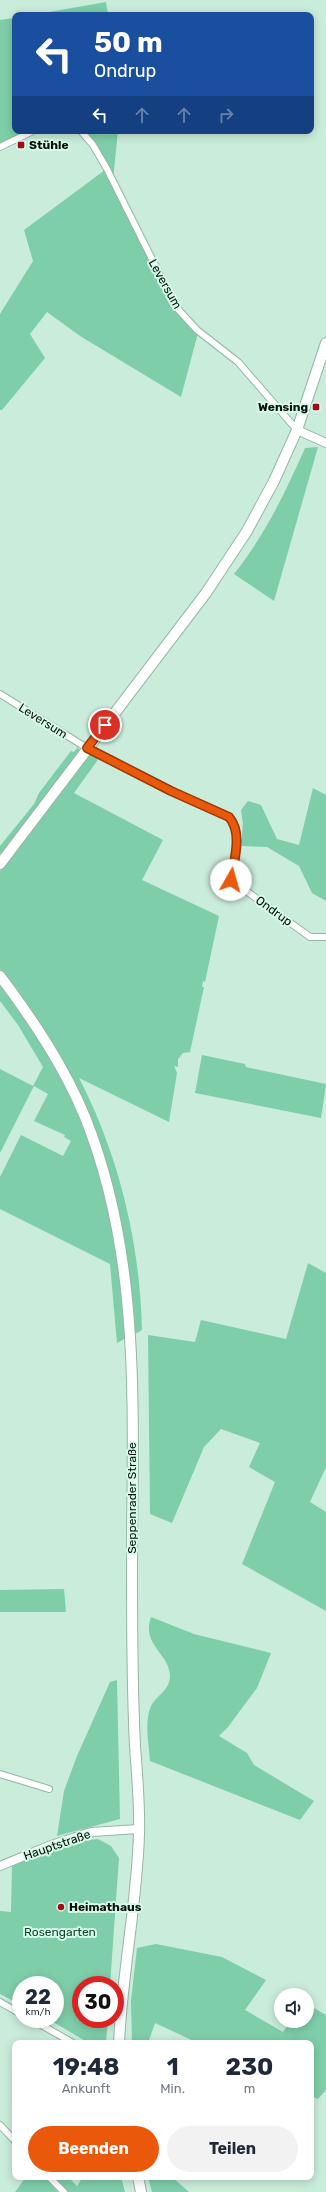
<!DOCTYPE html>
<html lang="de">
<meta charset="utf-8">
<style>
body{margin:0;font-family:Rubik,sans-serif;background:#f2f2f3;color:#1f2937;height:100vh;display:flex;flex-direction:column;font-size:15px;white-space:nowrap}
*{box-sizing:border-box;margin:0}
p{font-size:13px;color:#747a83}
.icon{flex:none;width:22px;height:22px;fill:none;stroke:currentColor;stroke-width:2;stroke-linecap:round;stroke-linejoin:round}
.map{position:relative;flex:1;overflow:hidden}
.panel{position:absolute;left:12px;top:2040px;width:302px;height:140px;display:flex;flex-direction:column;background:#fff;border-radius:8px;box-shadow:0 2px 10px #0003}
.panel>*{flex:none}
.banner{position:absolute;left:12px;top:12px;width:302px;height:122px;border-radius:8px;box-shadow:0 2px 10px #0003;background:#1a4fa0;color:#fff;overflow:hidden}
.controls{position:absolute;left:274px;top:1988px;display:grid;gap:8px}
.controls a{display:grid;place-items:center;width:40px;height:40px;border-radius:50%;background:#fff;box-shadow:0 2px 10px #0003;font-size:20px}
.speed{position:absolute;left:12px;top:1976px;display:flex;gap:8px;font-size:20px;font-weight:700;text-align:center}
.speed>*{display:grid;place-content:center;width:52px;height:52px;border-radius:50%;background:#fff;box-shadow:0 2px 10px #0003;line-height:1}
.speed small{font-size:10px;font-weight:400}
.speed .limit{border:6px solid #d22;background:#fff;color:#111}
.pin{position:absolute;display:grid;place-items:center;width:34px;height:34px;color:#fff;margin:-17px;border:2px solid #fff;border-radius:50%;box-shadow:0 1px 4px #0007}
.me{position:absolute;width:44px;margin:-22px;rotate:7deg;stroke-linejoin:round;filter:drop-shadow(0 0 3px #0008)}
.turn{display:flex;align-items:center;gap:14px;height:84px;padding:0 16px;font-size:18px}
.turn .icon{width:52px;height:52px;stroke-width:2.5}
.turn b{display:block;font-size:28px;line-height:34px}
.lanes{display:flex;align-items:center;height:38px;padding:0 16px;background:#0003;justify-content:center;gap:20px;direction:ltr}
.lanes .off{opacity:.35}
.eta{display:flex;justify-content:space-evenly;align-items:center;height:68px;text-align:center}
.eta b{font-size:24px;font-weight:700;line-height:28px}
.primary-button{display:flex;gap:8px;margin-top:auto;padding:8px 16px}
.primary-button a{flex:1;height:46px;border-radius:24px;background:#ea580c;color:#fff;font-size:16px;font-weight:700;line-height:46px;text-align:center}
.primary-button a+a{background:#f2f2f3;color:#1f2937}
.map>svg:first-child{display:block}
</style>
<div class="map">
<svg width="326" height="2192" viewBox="0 0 326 2192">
<rect width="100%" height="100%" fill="#caecdb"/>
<path fill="#7ecea9" d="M 106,2 L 108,15 L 32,15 Z
M 15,18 L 15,131 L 30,131 L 0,145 L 0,20 Z
M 81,131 L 118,131 L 113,180 Z
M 105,170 L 175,308 L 198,333 L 181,397 L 80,336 L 47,312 L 30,334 L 45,358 L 2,410 L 0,410 L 0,314 L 33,261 L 24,230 Z
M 318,447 L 274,601 L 234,574 C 265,535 285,493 305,448 Z
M 78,747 L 80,753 L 0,858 L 0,846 L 34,804 L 39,793 L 71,751 L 74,752 Z
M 94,755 L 99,756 L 97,761 L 74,793 L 163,840 L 142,880 L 219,916 L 205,982 L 203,981 L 202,987 L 204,987 L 190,1052 L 183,1053 L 178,1059 L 178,1067 L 174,1066 L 177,1073 L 169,1122 L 79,1078 C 119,1155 140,1243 142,1330 L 135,1334 L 125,1242 L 117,1202 L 103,1153 L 95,1130 L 10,983 L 0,969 L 0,871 L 88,756 Z
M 313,788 L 326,795 L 326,901 L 312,893 L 299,866 L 267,847 L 241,846 L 243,824 L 241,810 L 248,801 L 261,805 L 277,839 L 299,845 Z
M 0,986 C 65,1061 100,1157 118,1253 C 123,1281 123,1310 126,1338 L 117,1343 L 110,1264 L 0,1209 L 0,1177 L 21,1135 L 63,1156 L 71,1141 L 64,1137 L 65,1135 L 34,1121 L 48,1094 L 34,1086 L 0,1153 L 0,1069 L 33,1086 L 43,1067 L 18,1025 L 0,1001 Z
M 202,1055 L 245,1064 L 246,1067 L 326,1084 L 321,1118 L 195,1093 Z
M 308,1263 L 326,1273 L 326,1467 L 310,1502 L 326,1512 L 326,1611 L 242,1564 L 275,1482 L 249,1467 L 260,1443 L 221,1429 L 204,1447 L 172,1523 L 150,1514 L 148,1335 L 195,1342 L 201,1320 L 286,1339 Z
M 64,1589 L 66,1612 L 0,1612 L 0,1590 Z
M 151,1617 L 194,1634 L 271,1653 L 257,1688 L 228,1727 L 219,1736 L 247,1753 L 254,1765 L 314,1801 L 300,1820 L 150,1761 C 149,1745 144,1722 151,1706 C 157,1695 170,1690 170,1676 C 170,1654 141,1645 151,1617 Z
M 117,1680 L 120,1819 L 57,1836 L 64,1791 L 77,1756 L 110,1682 Z
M 98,1839 L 111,1846 L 119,1858 L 110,1985 L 81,1985 L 81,2019 L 108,2019 L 106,2043 L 89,2043 L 48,2019 L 55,2019 L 55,1985 L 21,1985 L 21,2005 L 0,1994 L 0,1911 L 11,1912 L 12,1866 C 40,1854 68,1841 98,1839 Z
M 156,1944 L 222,1957 L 266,1980 L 245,2010 L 283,2032 L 291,2021 L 307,2021 L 307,2004 L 326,2015 L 326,2090 L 318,2099 L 311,2096 L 311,2043 L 198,2043 L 155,2023 L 148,2043 L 132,2043 L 131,2001 L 137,1948 Z
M 26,2177 L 44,2177 L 58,2192 L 15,2192 Z
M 54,2177 L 68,2177 L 77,2186 L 83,2177 L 121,2177 L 125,2192 L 68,2192 Z
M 148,2177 L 172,2177 L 189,2192 L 152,2192 Z"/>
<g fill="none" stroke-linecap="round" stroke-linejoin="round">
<defs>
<path id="minor" d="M 81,131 L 93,145 L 107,169 L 176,307 L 197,330 L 238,362 L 297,430
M 0,147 L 33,131
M 0,694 L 87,748 L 171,791 L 229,817 C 243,833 234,860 231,880 L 310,937 L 326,937
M 0,1774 L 49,1789
M 0,2002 L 21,2014
M 31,2019 L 73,2043
M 0,2125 L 15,2141
M 49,2177 L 64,2192"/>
<path id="tertiary" d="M 297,430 L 326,443
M 0,1866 L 51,1845 L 91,1832 L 139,1829"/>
<path id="primary" d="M 0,864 L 206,593 L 247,531 L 274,481 L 297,430 L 326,343
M 0,976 C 33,1020 64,1066 85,1117 C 143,1262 132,1417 132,1570 C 132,1628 132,1687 135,1746 C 137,1775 140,1805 139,1834 C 137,1904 122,1973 119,2043
M 138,2177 L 141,2192"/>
</defs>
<use href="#minor" stroke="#95b6a5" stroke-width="8"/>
<use href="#tertiary" stroke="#95b6a5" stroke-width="10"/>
<use href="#primary" stroke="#95b6a5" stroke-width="12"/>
<use href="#minor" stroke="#fff" stroke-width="6"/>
<use href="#tertiary" stroke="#fff" stroke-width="8"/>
<use href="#primary" stroke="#fff" stroke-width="10"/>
</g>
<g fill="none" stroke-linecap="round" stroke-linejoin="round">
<defs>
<path id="route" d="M 105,725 L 87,748 L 171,791 L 229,817 C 243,833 234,860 231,880"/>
</defs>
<use href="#route" stroke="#983908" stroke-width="10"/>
<use href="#route" stroke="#ea580c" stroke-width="7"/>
</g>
<g fill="#a40b1a" stroke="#d7fae8" stroke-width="1.5">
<rect x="17" y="141" width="8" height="8" rx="2"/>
<rect x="312" y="403" width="8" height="8" rx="2"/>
<circle cx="61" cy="1907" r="4"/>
</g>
<g text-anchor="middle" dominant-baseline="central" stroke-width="4" stroke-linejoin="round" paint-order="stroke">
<g font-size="12" font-weight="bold" fill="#06110b" stroke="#d7fae8" text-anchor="start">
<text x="29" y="145">Stühle</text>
<text x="308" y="407" text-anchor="end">Wensing</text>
<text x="69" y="1907">Heimathaus</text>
</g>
<g font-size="12" fill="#06110b" stroke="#d7fae8">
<text transform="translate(165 284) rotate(61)">Leversum</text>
<text transform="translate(43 721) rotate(32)">Leversum</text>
<text transform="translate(274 911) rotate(36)">Ondrup</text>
<text transform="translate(132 1498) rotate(-90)">Seppenrader Straße</text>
<text transform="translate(57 1845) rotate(-19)">Hauptstraße</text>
</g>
<g font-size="12" fill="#114430" stroke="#d7fae8">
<text x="60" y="1932">Rosengarten</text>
</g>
</g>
</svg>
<div class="controls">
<a><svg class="icon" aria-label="sound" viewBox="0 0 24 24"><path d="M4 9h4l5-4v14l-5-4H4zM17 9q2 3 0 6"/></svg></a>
</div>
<div class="speed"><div>22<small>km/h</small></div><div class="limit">30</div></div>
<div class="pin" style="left:105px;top:725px;background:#d93025"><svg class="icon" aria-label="arrive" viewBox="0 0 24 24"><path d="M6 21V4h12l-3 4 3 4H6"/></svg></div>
<svg class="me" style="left:231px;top:880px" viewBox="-20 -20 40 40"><circle r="19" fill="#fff"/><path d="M0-13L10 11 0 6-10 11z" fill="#ea580c"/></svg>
<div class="banner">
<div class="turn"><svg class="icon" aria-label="left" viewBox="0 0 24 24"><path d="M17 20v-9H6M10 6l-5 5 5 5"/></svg><div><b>50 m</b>Ondrup</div></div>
<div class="lanes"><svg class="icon" aria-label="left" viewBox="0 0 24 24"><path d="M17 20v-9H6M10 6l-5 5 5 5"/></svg><svg class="icon off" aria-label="ahead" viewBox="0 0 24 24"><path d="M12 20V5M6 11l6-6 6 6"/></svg><svg class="icon off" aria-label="ahead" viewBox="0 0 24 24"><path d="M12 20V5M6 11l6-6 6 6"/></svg><svg class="icon off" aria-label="right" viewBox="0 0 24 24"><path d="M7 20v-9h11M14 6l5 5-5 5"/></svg></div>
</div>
<section class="panel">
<div class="eta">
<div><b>19:48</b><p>Ankunft</p></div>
<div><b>1</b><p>Min.</p></div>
<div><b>230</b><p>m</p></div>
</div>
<div class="primary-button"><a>Beenden</a><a>Teilen</a></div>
</section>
</div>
